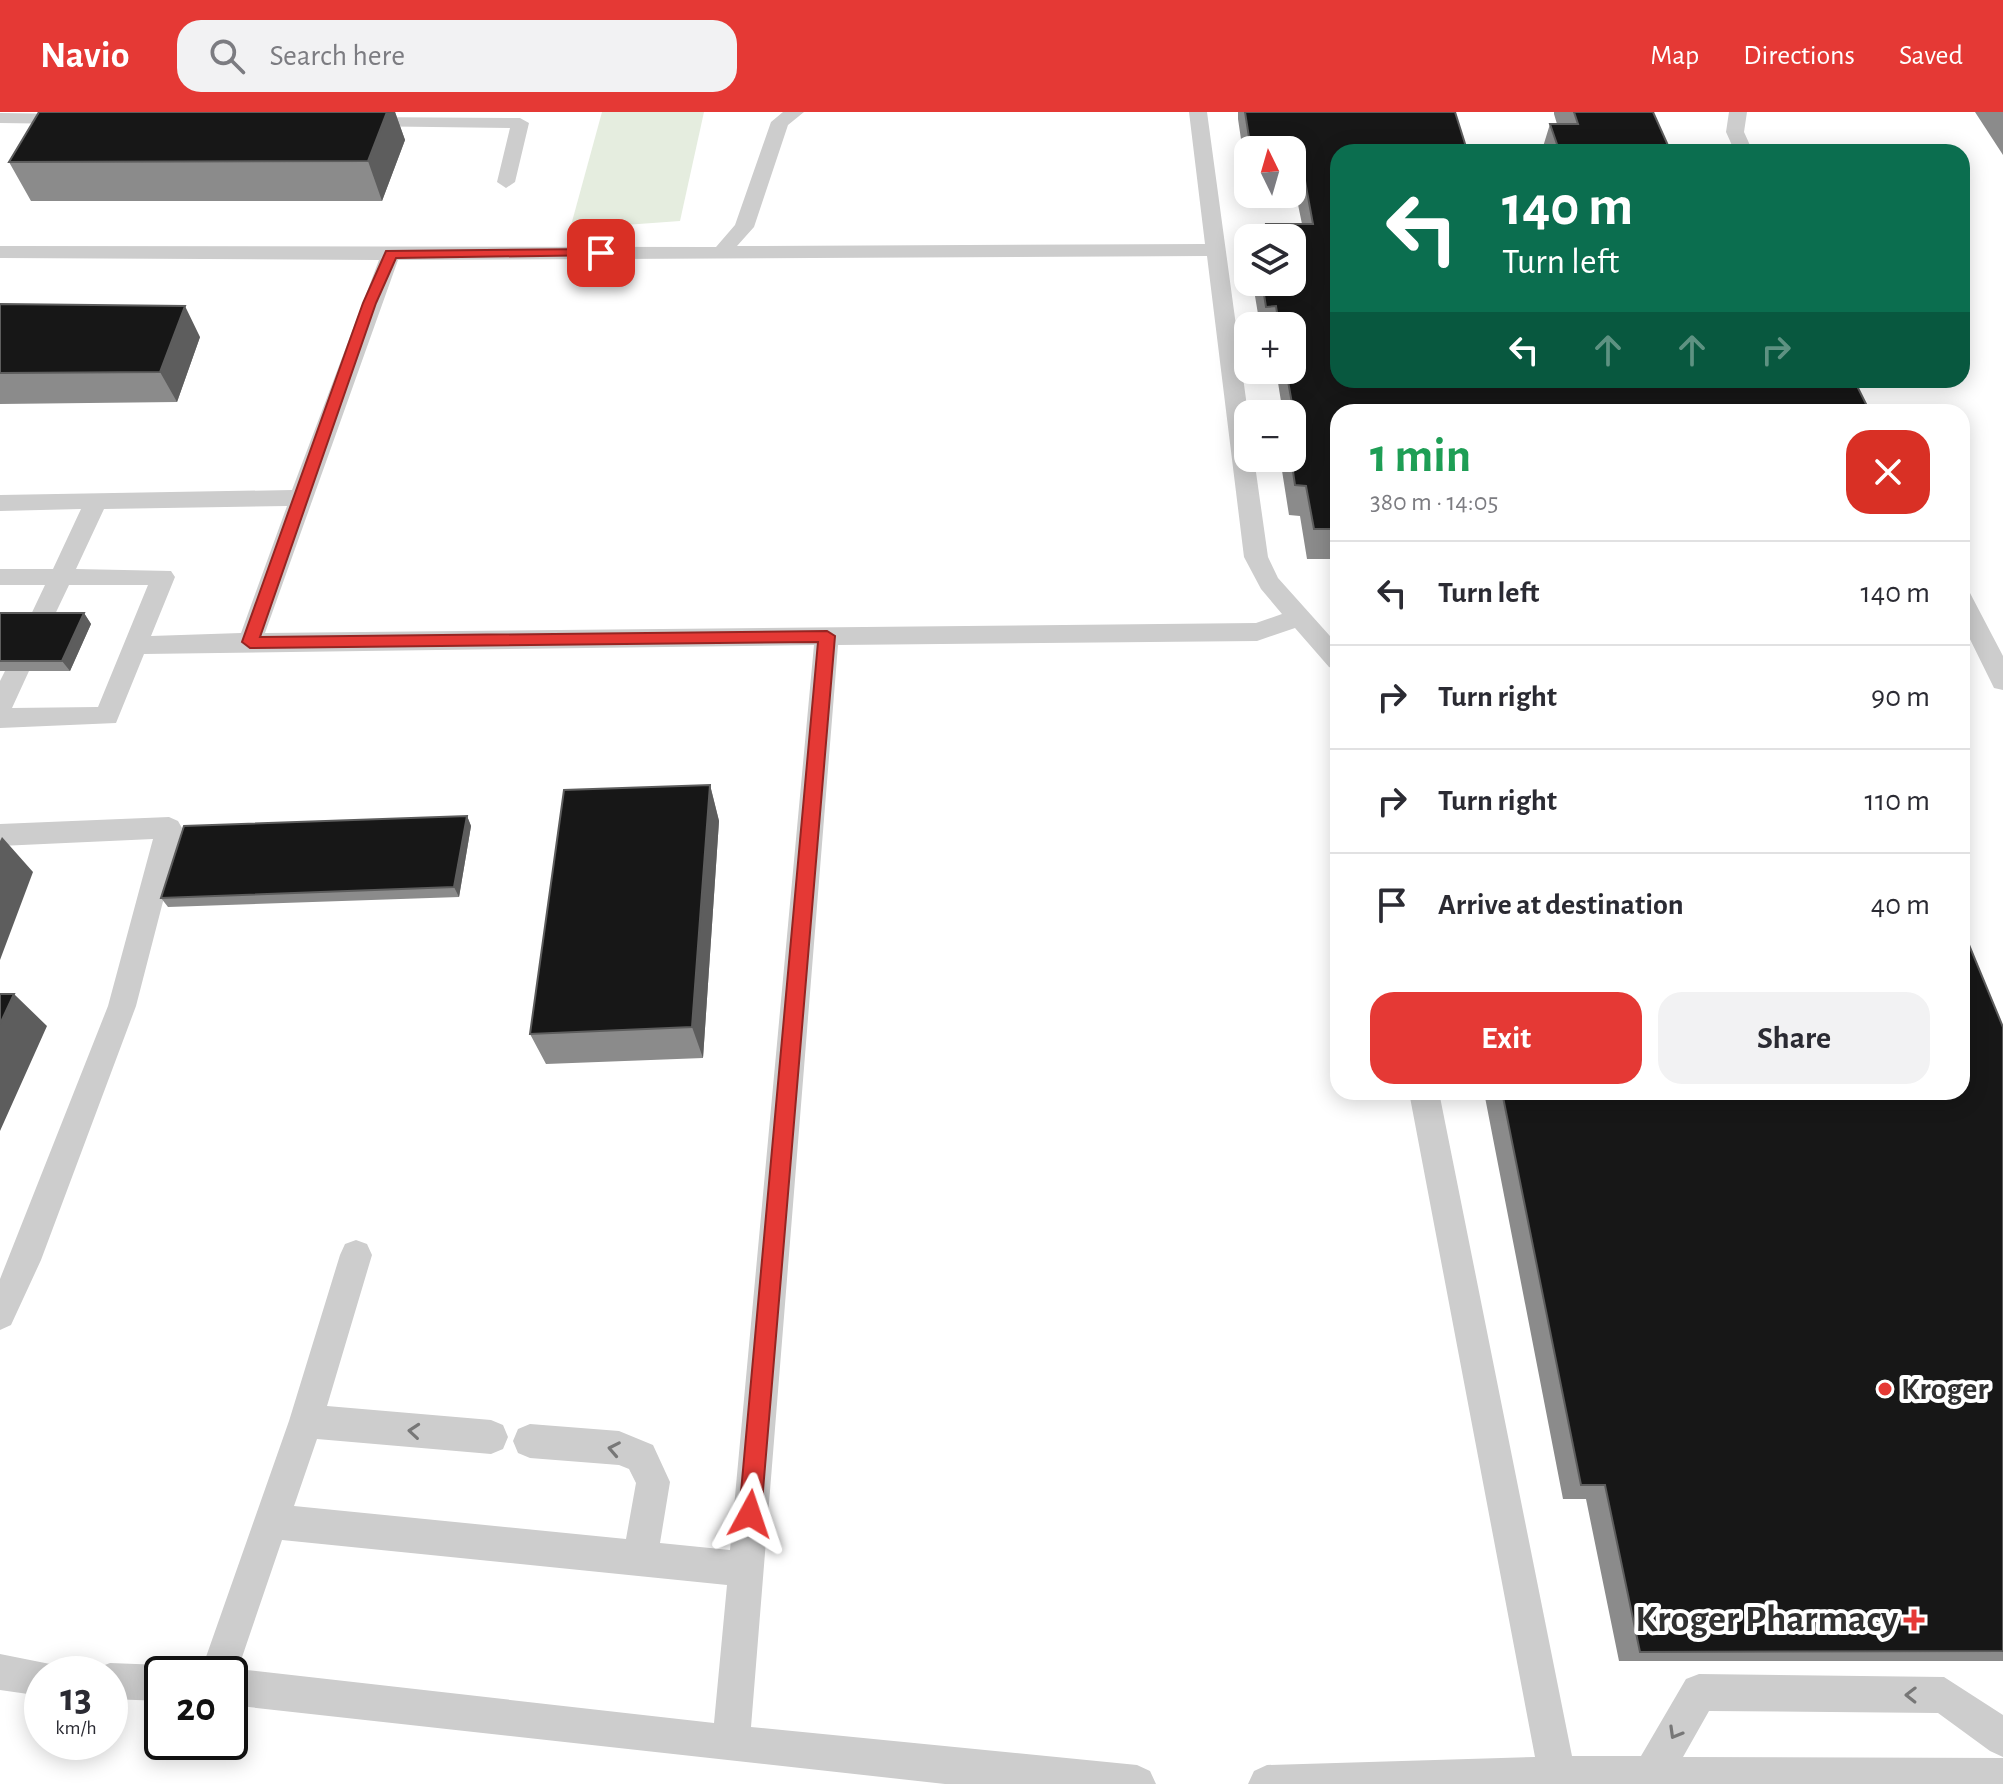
<!DOCTYPE html>
<meta charset="utf-8">
<style>
body{margin:0;font-family:"Alegreya Sans",sans-serif;background:#f2f2f3;color:#2b2b33;height:100vh;display:flex;flex-direction:column;font-size:30px;white-space:nowrap}
*{box-sizing:border-box;margin:0}
p{font-size:26px;color:#7c7c81}
.icon{flex:none;width:44px;height:44px;fill:none;stroke:currentColor;stroke-width:2;stroke-linecap:round;stroke-linejoin:round}
.map{position:relative;flex:1;overflow:hidden}
.panel{position:absolute;left:1330px;top:292px;width:640px;height:696px;display:flex;flex-direction:column;background:#fff;border-radius:24px;box-shadow:0 4px 20px #0003}
.panel>*{flex:none}
.hud{position:absolute;left:1330px;top:32px;width:640px;height:244px;border-radius:24px;box-shadow:0 4px 20px #0003;background:#0b6e4f;color:#fff;overflow:hidden}
.needle{width:52px;rotate:355deg}
.controls{position:absolute;left:1234px;top:24px;display:grid;gap:16px}
.controls a{display:grid;place-items:center;width:72px;height:72px;border-radius:16px;background:#fff;box-shadow:0 4px 20px #0003;font-size:40px}
.speed{position:absolute;left:24px;top:1544px;display:flex;gap:16px;font-size:40px;font-weight:700;text-align:center}
.speed>*{display:grid;place-content:center;width:104px;height:104px;border-radius:50%;background:#fff;box-shadow:0 4px 20px #0003;line-height:1}
.speed small{font-size:20px;font-weight:400}
.speed .limit{border:4px solid #111;border-radius:12px;background:#fff;color:#111}
.pin{position:absolute;display:grid;place-items:center;width:68px;height:68px;color:#fff;margin:-34px;border-radius:16px;box-shadow:0 4px 12px #0006}
.me{position:absolute;width:88px;margin:-44px;rotate:5deg;stroke-linejoin:round;filter:drop-shadow(0 0 6px #0008)}
.turn{display:flex;align-items:center;gap:28px;height:168px;padding:0 40px;font-size:36px}
.turn .icon{width:104px;height:104px;stroke-width:2.5}
.turn b{display:block;font-size:56px;line-height:68px}
.lanes{display:flex;align-items:center;height:76px;padding:0 40px;background:#0003;justify-content:center;gap:40px;direction:ltr}
.lanes .off{opacity:.35}
.round{display:grid;place-items:center;flex:none;width:84px;height:84px;border-radius:24px;background:#f2f2f3}
.summary{display:flex;align-items:center;justify-content:space-between;height:136px;padding:0 40px}
h1{font-size:48px;font-weight:700;line-height:60px;color:#1e9e55}
.action{display:flex;gap:16px;margin-top:auto;padding:16px 40px}
.action a{flex:1;height:92px;border-radius:24px;background:#e53935;color:#fff;font-size:32px;font-weight:700;line-height:92px;text-align:center}
.action a+a{background:#f2f2f3;color:#2b2b33}
ul{padding:0;list-style:none}
li{display:flex;align-items:center;gap:24px;height:104px;padding:0 40px;border-top:2px solid #e1e1e2}
li div{flex:1}
li b{display:block;font-size:30px}
li em{font-style:normal}
header{display:flex;align-items:center;gap:48px;box-sizing:border-box;height:112px;padding:0 40px;background:#e53935;color:#fff}
header strong{font-size:38px}
nav{display:flex;gap:44px;margin-inline-start:auto;font-size:28px}
.search{width:560px;height:72px;background:#f2f2f3;display:flex;align-items:center;gap:20px;box-sizing:border-box;padding:0 28px;border-radius:24px;color:#7c7c81;font-size:30px}
.map>svg:first-child{display:block}
</style>
<header>
<strong>Navio</strong>
<div class="search"><svg class="icon" aria-label="search" viewBox="0 0 24 24"><circle cx="10" cy="10" r="6"/><path d="M15 15l6 6"/></svg>Search here</div>
<nav><a>Map</a><a>Directions</a><a>Saved</a></nav>
</header>
<div class="map">
<svg width="2003" height="1672" viewBox="0 0 2003 1672">
<rect width="100%" height="100%" fill="#fff"/>
<path fill="#e5eddf" d="M 602,0 L 704,0 L 680,109 L 570,117 Z"/>
<g fill="none" stroke-linecap="round" stroke-linejoin="round">
<path fill="#cdcdcd" fill-rule="evenodd" d="M 783,0 L 804,0 L 788,13 L 754,115 L 737,134 L 1205,132 L 1189,0 L 1207,0 L 1248,302 L 1248,346 L 1254,346 L 1268,445 L 1278,466 L 1338,533 L 1338,558 L 1329,555 L 1295,516 L 1257,529 L 838,533 L 751,1615 L 1137,1653 L 1150,1659 L 1156,1672 L 945,1672 L 230,1593 L 230,1562 L 200,1562 L 289,1309 L 340,1143 L 345,1132 L 356,1128 L 367,1132 L 372,1143 L 327,1294 L 491,1308 L 503,1313 L 508,1325 L 503,1337 L 491,1342 L 317,1327 L 294,1394 L 626,1427 L 636,1371 L 629,1357 L 619,1353 L 530,1346 L 518,1341 L 513,1329 L 518,1317 L 530,1312 L 619,1319 L 653,1333 L 670,1370 L 660,1431 L 730,1438 L 814,533 L 144,542 L 116,611 L 0,616 L 0,569 L 8,553 L 26,553 L 29,559 L 12,596 L 98,595 L 148,473 L 69,473 L 48,517 L 30,517 L 27,511 L 45,473 L 0,473 L 0,457 L 53,457 L 81,397 L 0,399 L 0,383 L 292,378 L 379,148 L 0,146 L 0,134 L 716,135 L 735,113 L 771,10 ZM 1207,144 L 1244,445 L 1261,477 L 1282,502 L 1256,511 L 265,521 L 398,148 ZM 287,394 L 241,521 L 151,524 L 175,465 L 171,459 L 76,457 L 104,397 ZM 282,1428 L 727,1473 L 714,1611 L 238,1557 Z
M 1729,0 L 1747,0 L 1744,20 L 1753,40 L 1735,40 L 1726,20 Z
M 0,1 L 71,2 L 80,7 L 71,12 L 0,11 Z
M 361,5 L 520,6 L 529,11 L 515,70 L 506,76 L 497,70 L 510,16 L 355,14 L 352,10 Z
M 1962,478 L 1970,481 L 2003,544 L 2003,578 L 1994,576 L 1962,511 Z
M 169,705 L 178,709 L 182,716 L 136,894 L 41,1148 L 11,1213 L 0,1218 L 0,1167 L 108,894 L 153,727 L 0,734 L 0,712 Z
M 1409,980 L 1439,980 L 1572,1644 L 1641,1644 L 1686,1567 L 1699,1562 L 1944,1565 L 2003,1603 L 2003,1645 L 1990,1639 L 1938,1601 L 1709,1599 L 1683,1645 L 2003,1646 L 2003,1672 L 1248,1672 L 1254,1659 L 1267,1653 L 1535,1645 Z
M 0,1542 L 55,1553 L 59,1562 L 42,1562 L 42,1584 L 0,1578 Z
M 110,1551 L 162,1553 L 177,1562 L 162,1562 L 162,1589 L 110,1587 L 110,1562 L 95,1562 L 97,1556 Z"/>
</g>
<path fill="#8b8b8b" d="M 39,0 L 395,0 L 405,28 L 382,89 L 31,89 L 9,50 Z
M 1238,0 L 1455,0 L 1467,38 L 1542,38 L 1550,12 L 1557,12 L 1554,2 L 1554,0 L 1653,0 L 1338,300 L 1338,447 L 1307,447 L 1300,404 L 1289,403 L 1280,346 L 1292,346 L 1292,302 L 1283,302 L 1276,258 L 1292,258 L 1292,214 L 1260,214 L 1253,172 L 1254,170 L 1292,170 L 1292,126 L 1264,126 L 1266,112 L 1302,112 L 1295,78 L 1292,78 L 1292,38 L 1248,38 L 1248,74 L 1238,7 Z
M 1975,0 L 2003,0 L 2003,43 Z
M 0,192 L 200,225 L 177,290 L 0,292 Z
M 0,501 L 84,501 L 91,512 L 70,559 L 0,559 Z
M 710,673 L 719,709 L 703,946 L 546,952 L 530,922 Z
M 467,704 L 471,714 L 459,785 L 168,795 L 161,786 Z
M 2003,915 L 2003,1549 L 1619,1549 L 1586,1387 L 1563,1387 L 1484,980 L 1962,980 Z"/>
<path fill="#5d5d5d" d="M 387,0 L 395,0 L 405,28 L 382,89 L 368,49 Z
M 185,194 L 200,225 L 177,290 L 160,260 Z
M 84,501 L 91,512 L 70,559 L 62,549 Z
M 710,673 L 719,709 L 703,946 L 692,915 Z
M 467,704 L 471,714 L 459,785 L 454,775 Z
M 2,725 L 33,760 L 0,848 L 0,729 Z
M 14,882 L 47,914 L 0,1019 L 0,912 Z"/>
<path fill="#171717" stroke="#5d5d5d" stroke-width="2" d="M 39,0 L 387,0 L 368,49 L 9,50 Z
M 1245,0 L 1455,0 L 1467,38 L 1559,38 L 1550,12 L 1578,12 L 1574,0 L 1653,0 L 1670,38 L 1744,38 L 1745,40 L 1338,40 L 1338,268 L 1854,268 L 1870,300 L 1338,300 L 1338,417 L 1314,417 L 1306,374 L 1295,373 L 1291,346 L 1292,346 L 1292,308 L 1295,308 L 1286,258 L 1292,258 L 1292,214 L 1279,214 L 1276,194 L 1266,195 L 1262,170 L 1292,170 L 1292,126 L 1268,126 L 1266,112 L 1313,112 L 1301,47 L 1292,48 L 1292,38 L 1251,38 Z
M 0,192 L 185,194 L 160,260 L 0,261 Z
M 1962,492 L 1967,501 L 1962,501 Z
M 0,501 L 84,501 L 62,549 L 0,549 Z
M 710,673 L 692,915 L 530,922 L 564,678 Z
M 467,704 L 454,775 L 161,786 L 184,714 Z
M 1962,816 L 2003,915 L 2003,1539 L 1640,1540 L 1605,1373 L 1581,1373 L 1502,980 L 1962,980 Z
M 0,882 L 14,882 L 0,912 Z"/>
<defs><path id="oneway-chevron" d="M-2-3.5L2.5 0L-2 3.5" fill="none" stroke-width="1.6" stroke-linecap="round" stroke-linejoin="round" transform="scale(2)"/></defs>
<g stroke="#777">
<use href="#oneway-chevron" transform="translate(414 1319) rotate(-175)"/>
<use href="#oneway-chevron" transform="translate(614 1337) rotate(-169)"/>
<use href="#oneway-chevron" transform="translate(1911 1583) rotate(-179)"/>
<use href="#oneway-chevron" transform="translate(1675 1621) rotate(120)"/>
</g>
<path fill="#e53935" stroke="#952522" stroke-width="2" d="M 601,137 L 608,141 L 606,143 L 396,146 L 376,191 L 260,525 L 827,519 L 835,524 L 761,1402 L 758,1410 L 750,1413 L 742,1410 L 739,1402 L 818,530 L 250,536 L 242,530 L 363,191 L 386,139 Z"/>
<g fill="#e53935" stroke="#fff" stroke-width="3">
<circle cx="1885" cy="1277" r="8"/>
<path d="M1910 1496h8v8h8v8h-8v8h-8v-8h-8v-8h8z"/>
</g>
<g text-anchor="middle" dominant-baseline="central" stroke-width="8" stroke-linejoin="round" paint-order="stroke">
<g font-size="32" font-weight="bold" fill="#303030" stroke="#fff" text-anchor="start">
<text x="1901" y="1277">Kroger</text>
</g>
<g font-size="38" font-weight="bold" fill="#303030" stroke="#fff" text-anchor="end">
<text x="1898" y="1508">Kroger Pharmacy</text>
</g>
</g>
</svg>
<div class="controls">
<a><svg class="needle" viewBox="-14 -14 28 28"><path d="M0-13l5 13h-10z" fill="#e53935"/><path d="M0 13l5-13h-10z" fill="#7c7c81"/></svg></a>
<a><svg class="icon" aria-label="layers" viewBox="0 0 24 24"><path d="M12 4l9 5-9 5-9-5zM3 14l9 5 9-5"/></svg></a>
<a>+</a>
<a>−</a>
</div>
<div class="speed"><div>13<small>km/h</small></div><div class="limit">20</div></div>
<div class="pin" style="left:601px;top:141px;background:#d93025"><svg class="icon" aria-label="arrive" viewBox="0 0 24 24"><path d="M6 21V4h12l-3 4 3 4H6"/></svg></div>
<svg class="me" style="left:750px;top:1402px" viewBox="-20 -20 40 40"><path d="M0-17L14 15 0 8-14 15z" fill="#e53935" stroke="#fff" stroke-width="4"/></svg>
<div class="hud">
<div class="turn"><svg class="icon" aria-label="left" viewBox="0 0 24 24"><path d="M17 20v-9H6M10 6l-5 5 5 5"/></svg><div><b>140 m</b>Turn left</div></div>
<div class="lanes"><svg class="icon" aria-label="left" viewBox="0 0 24 24"><path d="M17 20v-9H6M10 6l-5 5 5 5"/></svg><svg class="icon off" aria-label="ahead" viewBox="0 0 24 24"><path d="M12 20V5M6 11l6-6 6 6"/></svg><svg class="icon off" aria-label="ahead" viewBox="0 0 24 24"><path d="M12 20V5M6 11l6-6 6 6"/></svg><svg class="icon off" aria-label="right" viewBox="0 0 24 24"><path d="M7 20v-9h11M14 6l5 5-5 5"/></svg></div>
</div>
<section class="panel">
<div class="summary"><div><h1>1 min</h1><p>380 m · 14:05</p></div><a class="round" style="background:#d93025;color:#fff"><svg class="icon" aria-label="close" viewBox="0 0 24 24"><path d="M6 6l12 12M18 6L6 18"/></svg></a></div>
<ul>
<li><svg class="icon" aria-label="left" viewBox="0 0 24 24"><path d="M17 20v-9H6M10 6l-5 5 5 5"/></svg><div><b>Turn left</b></div><em>140 m</em></li>
<li><svg class="icon" aria-label="right" viewBox="0 0 24 24"><path d="M7 20v-9h11M14 6l5 5-5 5"/></svg><div><b>Turn right</b></div><em>90 m</em></li>
<li><svg class="icon" aria-label="right" viewBox="0 0 24 24"><path d="M7 20v-9h11M14 6l5 5-5 5"/></svg><div><b>Turn right</b></div><em>110 m</em></li>
<li><svg class="icon" aria-label="arrive" viewBox="0 0 24 24"><path d="M6 21V4h12l-3 4 3 4H6"/></svg><div><b>Arrive at destination</b></div><em>40 m</em></li>
</ul>
<div class="action"><a>Exit</a><a>Share</a></div>
</section>
</div>
